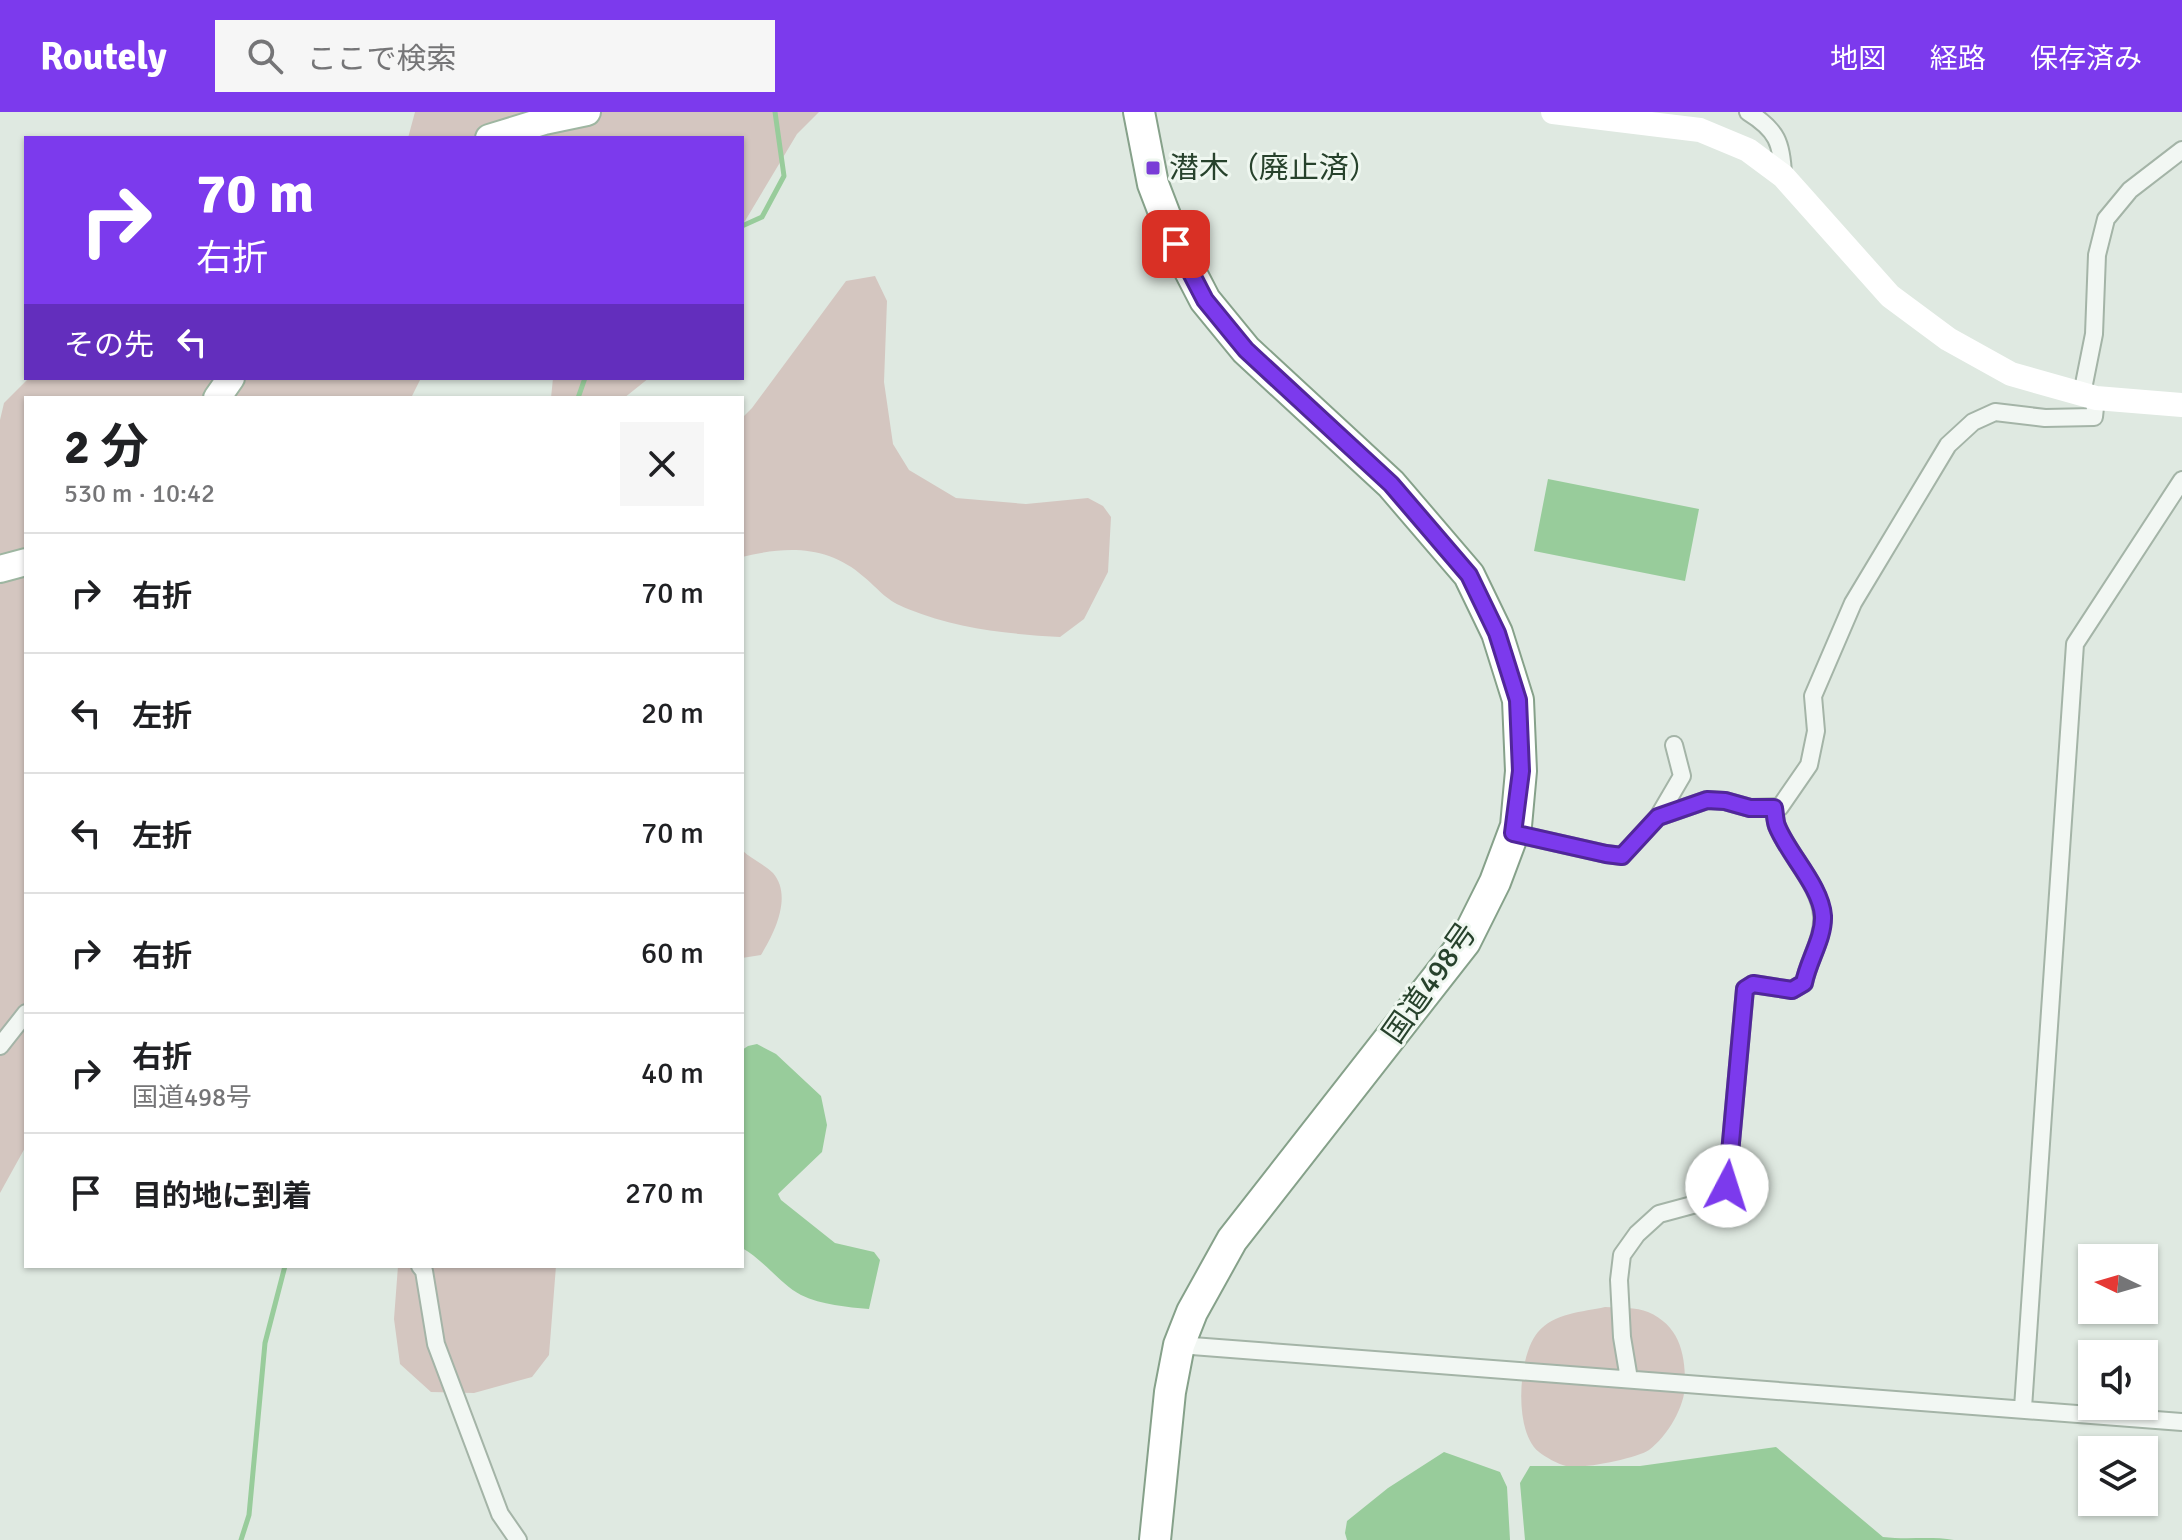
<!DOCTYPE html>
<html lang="ja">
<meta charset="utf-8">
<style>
body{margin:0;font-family:Signika,"Noto Sans JP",sans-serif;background:#f6f6f6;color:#202124;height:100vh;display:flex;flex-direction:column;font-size:30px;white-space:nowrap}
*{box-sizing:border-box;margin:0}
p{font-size:26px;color:#757577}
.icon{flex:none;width:44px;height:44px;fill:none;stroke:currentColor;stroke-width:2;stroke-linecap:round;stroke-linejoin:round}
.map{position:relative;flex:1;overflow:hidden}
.panel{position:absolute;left:24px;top:284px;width:720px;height:872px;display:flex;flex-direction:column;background:#fff;border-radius:0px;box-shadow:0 2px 6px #0004}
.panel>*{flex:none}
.hud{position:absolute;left:24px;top:24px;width:720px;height:244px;border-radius:0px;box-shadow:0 2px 6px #0004;background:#7c3aed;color:#fff;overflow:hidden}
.needle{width:52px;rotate:275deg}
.controls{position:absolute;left:2078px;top:1132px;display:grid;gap:16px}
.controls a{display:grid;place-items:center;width:80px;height:80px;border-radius:0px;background:#fff;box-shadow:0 2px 6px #0004;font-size:40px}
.pin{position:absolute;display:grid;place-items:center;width:68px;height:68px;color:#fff;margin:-34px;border-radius:16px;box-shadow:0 4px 12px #0006}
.me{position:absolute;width:88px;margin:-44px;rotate:5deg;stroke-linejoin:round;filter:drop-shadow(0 0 6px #0008)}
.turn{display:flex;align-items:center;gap:28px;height:168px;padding:0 40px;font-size:36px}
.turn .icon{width:104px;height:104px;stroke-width:2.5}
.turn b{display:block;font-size:56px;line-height:68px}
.then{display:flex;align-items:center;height:76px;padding:0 40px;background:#0003;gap:16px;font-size:30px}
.round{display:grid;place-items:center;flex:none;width:84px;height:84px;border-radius:0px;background:#f6f6f6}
.headline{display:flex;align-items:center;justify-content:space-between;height:136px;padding:0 40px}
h1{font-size:48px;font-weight:700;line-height:60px}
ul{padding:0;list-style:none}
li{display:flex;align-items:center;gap:24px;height:120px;padding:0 40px;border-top:2px solid #e0e0e0}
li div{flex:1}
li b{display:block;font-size:30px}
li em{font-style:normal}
header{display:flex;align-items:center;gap:48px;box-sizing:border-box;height:112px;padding:0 40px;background:#7c3aed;color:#fff}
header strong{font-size:38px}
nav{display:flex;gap:44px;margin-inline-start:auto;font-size:28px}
.search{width:560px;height:72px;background:#f6f6f6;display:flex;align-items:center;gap:20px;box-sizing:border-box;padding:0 28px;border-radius:0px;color:#757577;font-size:30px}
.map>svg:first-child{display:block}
</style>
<header>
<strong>Routely</strong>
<div class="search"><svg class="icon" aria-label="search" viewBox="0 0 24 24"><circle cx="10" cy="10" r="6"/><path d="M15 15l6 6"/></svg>ここで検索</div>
<nav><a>地図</a><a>経路</a><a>保存済み</a></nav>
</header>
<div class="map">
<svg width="2182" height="1428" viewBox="0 0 2182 1428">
<rect width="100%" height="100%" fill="#dfe9e1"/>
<path fill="#d4c6c0" d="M 415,0 L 819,0 L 797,22 L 742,114 L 742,26 L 408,26 Z
M 875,164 L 887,189 L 884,270 L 893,332 L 909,358 L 956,386 L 1026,392 L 1088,386 L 1103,394 L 1111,405 L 1108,460 L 1084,507 L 1060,525 C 1008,522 957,517 908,497 C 885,488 881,479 864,465 C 828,433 786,434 742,445 L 742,306 L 752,296 L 846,169 Z
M 29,266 L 421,266 L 411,286 L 26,286 L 26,1034 L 0,1081 L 0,308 L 4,291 Z
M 553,266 L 649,266 L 624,286 L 551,286 Z
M 742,738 C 751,747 764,752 773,761 C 793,784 774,822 761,843 L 742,846 Z
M 398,1154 L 556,1154 L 549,1243 L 532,1265 L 474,1281 L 431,1280 L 400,1252 L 394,1207 Z
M 1605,1195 C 1618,1196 1637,1195 1648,1200 C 1678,1213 1685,1239 1685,1270 C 1686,1293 1668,1324 1649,1338 C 1638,1346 1580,1358 1566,1354 C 1558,1352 1545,1345 1539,1340 C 1513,1320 1518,1243 1538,1220 C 1554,1201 1583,1200 1605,1195 Z"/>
<path fill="#98cc9b" d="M 1548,367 L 1699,397 L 1685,469 L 1534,439 Z
M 757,932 L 776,942 L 821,984 L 827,1013 L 822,1040 L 778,1082 L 781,1088 L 835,1131 L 874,1140 L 880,1148 L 869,1197 C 847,1195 822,1193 801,1183 C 780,1172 764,1148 742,1136 L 742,938 L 748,934 Z
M 1776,1335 L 1883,1425 C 1907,1428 1931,1424 1954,1428 L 1525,1428 L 1520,1371 L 1530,1354 L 1640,1354 Z
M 1444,1340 L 1500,1360 L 1507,1375 L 1510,1428 L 1347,1428 L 1345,1421 L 1347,1409 L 1388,1376 Z"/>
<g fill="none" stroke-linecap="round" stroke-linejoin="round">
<path stroke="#98cc9b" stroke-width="5" d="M 742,114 L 762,105 L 784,64 L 775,0
M 578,286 L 585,266
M 241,1428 L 249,1403 L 265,1231 L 285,1154"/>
<defs>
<path id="street" d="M 1748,0 C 1777,18 1782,31 1783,64
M 2082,282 L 2094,222 L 2097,143 L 2106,107 L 2130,78 L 2182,38
M 1658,705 L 1707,688 L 1725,689 L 1750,696 L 1780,695 L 1809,653 L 1816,619 L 1813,584 L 1853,491 L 1948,333 L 1973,310 L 1995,300 L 2045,306 L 2094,305 L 2096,286
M 1513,721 L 1606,742 L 1622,744 L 1658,705 L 1682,664 L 1674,633
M 0,934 L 26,901
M 420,1154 L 424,1159 L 436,1232 L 500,1402 L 518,1428
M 1179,1233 L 2182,1310
M 1629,1267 L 1622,1225 L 1619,1168 L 1622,1143 L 1637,1122 L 1659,1102 L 1711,1088 L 1727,1074 L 1745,877 L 1753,872 L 1792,878 L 1804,871 C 1808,849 1824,826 1822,804 C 1821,774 1788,742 1777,714 C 1775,709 1775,701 1774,696
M 2023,1296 L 2075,532 L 2182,368"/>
<path id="primary" d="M 489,26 L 544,9 L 587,0
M 217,286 L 231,266
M 0,457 L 26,450"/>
<path id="highway" d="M 1139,0 L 1153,72 L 1176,132 L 1205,188 L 1246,238 L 1391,372 L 1469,463 L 1497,521 L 1518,588 L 1521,659 L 1516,714 L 1495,770 L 1465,830 L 1232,1128 L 1192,1200 L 1179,1233 L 1170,1280 L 1155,1428"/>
</defs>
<use href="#street" stroke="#a4b4a7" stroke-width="20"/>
<use href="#primary" stroke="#9eb6a1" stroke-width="30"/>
<use href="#highway" stroke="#86a18a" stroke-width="34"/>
<use href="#street" stroke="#f2f7f3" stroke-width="16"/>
<path stroke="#fff" stroke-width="24" d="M 1553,0 L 1700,18 L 1748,38 L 1783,64 L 1890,184 L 1948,227 L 2011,262 L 2096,286 L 2182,293"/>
<use href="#primary" stroke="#fff" stroke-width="26"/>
<use href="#highway" stroke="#fff" stroke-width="30"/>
</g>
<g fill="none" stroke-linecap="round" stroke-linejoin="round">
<defs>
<path id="route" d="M 1176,132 L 1205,188 L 1246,238 L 1391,372 L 1469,463 L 1497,521 L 1518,588 L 1521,659 L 1513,721 L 1606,742 L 1622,744 L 1658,705 L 1707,688 L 1725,689 L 1750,696 L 1774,696 C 1775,701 1775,709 1777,714 C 1788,742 1821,774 1823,804 C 1824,826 1808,849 1804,871 L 1792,878 L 1753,872 L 1745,877 L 1727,1074"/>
</defs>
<use href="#route" stroke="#51269a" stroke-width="20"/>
<use href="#route" stroke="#7c3aed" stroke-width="14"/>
</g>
<rect fill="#793cd7" stroke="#eff7f0" stroke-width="3" x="1145" y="48" width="16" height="16" rx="4"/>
<g text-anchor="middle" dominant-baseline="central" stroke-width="6" stroke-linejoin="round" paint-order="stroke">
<g font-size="30" fill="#27422c" stroke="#eff7f0" text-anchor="start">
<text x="1169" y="56">潜木（廃止済）</text>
</g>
<g font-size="30" fill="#27422c" stroke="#eff7f0">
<text transform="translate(1430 871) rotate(-55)">国道498号</text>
</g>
</g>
</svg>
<div class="controls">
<a><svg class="needle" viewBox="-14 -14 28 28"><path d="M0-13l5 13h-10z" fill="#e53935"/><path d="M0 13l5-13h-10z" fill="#757577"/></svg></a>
<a><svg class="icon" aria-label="sound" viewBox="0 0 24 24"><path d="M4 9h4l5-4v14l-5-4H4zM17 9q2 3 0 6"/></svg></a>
<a><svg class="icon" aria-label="layers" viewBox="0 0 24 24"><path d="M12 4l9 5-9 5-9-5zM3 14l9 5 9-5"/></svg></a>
</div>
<div class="pin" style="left:1176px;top:132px;background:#d93025"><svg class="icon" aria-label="arrive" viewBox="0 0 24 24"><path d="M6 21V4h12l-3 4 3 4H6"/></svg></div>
<svg class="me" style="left:1727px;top:1074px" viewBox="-20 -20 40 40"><circle r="19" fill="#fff"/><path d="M0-13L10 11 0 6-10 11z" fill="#7c3aed"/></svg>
<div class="hud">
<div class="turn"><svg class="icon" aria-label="right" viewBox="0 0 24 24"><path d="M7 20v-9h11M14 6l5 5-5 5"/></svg><div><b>70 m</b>右折</div></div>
<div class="then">その先<svg class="icon" aria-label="left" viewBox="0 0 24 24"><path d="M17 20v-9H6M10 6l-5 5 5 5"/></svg></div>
</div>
<section class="panel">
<div class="headline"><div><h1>2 分</h1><p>530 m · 10:42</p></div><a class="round"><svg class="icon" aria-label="close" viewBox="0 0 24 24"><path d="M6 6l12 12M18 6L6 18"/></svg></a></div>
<ul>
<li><svg class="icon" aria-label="right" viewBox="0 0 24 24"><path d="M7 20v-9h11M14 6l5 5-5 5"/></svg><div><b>右折</b></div><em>70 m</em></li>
<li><svg class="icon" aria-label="left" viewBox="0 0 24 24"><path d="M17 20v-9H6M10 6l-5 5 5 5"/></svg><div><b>左折</b></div><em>20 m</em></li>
<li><svg class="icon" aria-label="left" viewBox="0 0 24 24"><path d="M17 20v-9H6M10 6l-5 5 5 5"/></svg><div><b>左折</b></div><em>70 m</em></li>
<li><svg class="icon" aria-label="right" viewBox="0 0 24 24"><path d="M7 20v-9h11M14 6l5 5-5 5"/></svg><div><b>右折</b></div><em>60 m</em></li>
<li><svg class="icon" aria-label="right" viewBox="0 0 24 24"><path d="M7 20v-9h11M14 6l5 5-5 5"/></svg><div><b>右折</b><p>国道498号</p></div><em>40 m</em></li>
<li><svg class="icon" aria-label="arrive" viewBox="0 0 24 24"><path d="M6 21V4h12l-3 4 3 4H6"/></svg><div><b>目的地に到着</b></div><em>270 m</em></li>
</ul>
</section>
</div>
